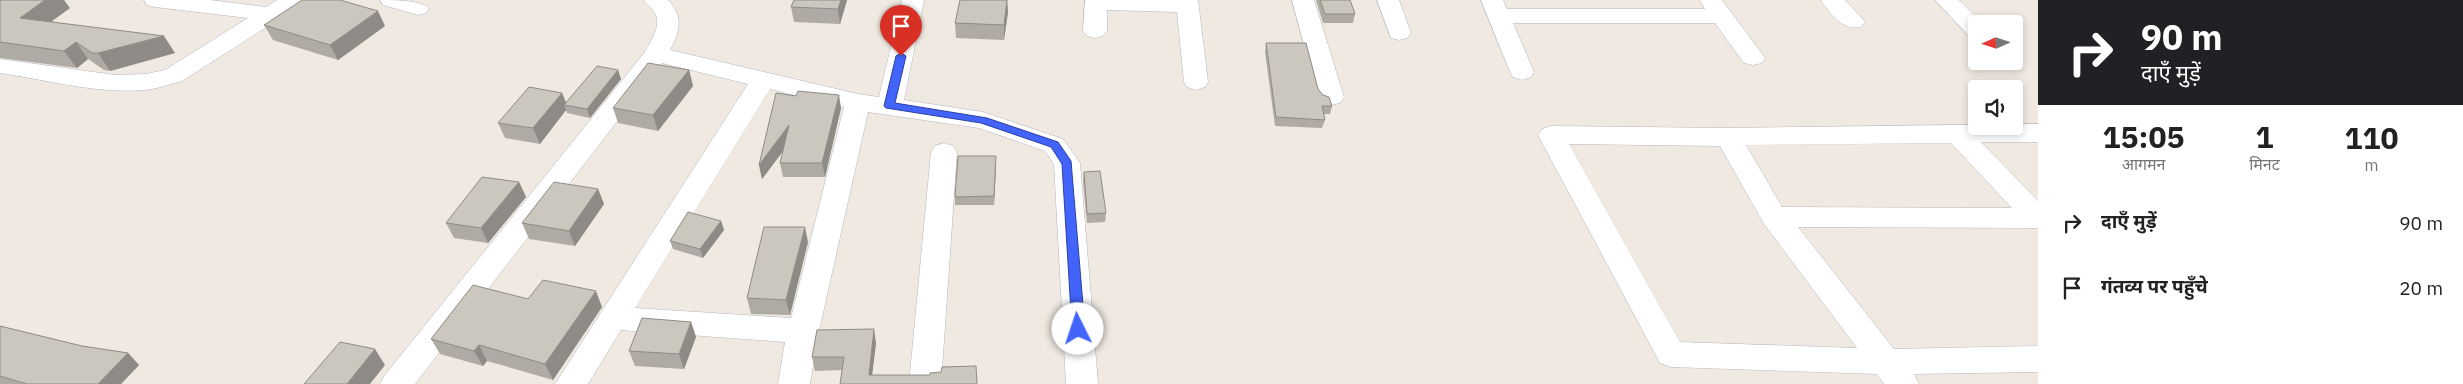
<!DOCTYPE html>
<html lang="hi">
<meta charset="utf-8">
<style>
body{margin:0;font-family:"IBM Plex Sans","Noto Sans Devanagari",sans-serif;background:#f2f2f2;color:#222;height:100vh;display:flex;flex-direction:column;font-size:19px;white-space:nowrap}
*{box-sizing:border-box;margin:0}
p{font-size:16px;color:#767676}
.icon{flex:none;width:28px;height:28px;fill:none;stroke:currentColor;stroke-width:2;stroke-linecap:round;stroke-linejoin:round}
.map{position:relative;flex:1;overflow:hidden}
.side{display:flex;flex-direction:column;background:#fff;width:425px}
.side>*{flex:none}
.hud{background:#202124;color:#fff;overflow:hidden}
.needle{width:32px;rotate:267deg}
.controls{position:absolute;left:1968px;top:15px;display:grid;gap:10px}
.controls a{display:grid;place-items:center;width:55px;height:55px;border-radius:5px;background:#fff;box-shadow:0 2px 8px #0003;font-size:25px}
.pin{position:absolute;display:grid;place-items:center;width:42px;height:42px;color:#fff;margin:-51px -21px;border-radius:50% 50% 50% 0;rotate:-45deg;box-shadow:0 0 5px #0007}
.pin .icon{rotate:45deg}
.me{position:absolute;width:55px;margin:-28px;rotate:356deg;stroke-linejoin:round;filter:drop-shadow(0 0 4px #0008)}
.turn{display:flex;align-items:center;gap:18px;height:105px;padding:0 20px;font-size:22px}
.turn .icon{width:65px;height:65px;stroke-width:2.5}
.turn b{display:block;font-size:35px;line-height:42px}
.eta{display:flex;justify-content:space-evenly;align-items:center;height:85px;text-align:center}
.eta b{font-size:30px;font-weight:800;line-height:35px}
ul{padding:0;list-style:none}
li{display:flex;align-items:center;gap:15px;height:65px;padding:0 20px}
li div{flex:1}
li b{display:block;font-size:19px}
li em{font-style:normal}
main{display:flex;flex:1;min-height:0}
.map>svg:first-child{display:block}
</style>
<main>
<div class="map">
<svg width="2038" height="384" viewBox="0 0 2038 384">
<rect width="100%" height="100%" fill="#efe9e1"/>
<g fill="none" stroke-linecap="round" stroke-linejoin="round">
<defs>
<path id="street" d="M 144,0 L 210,0 L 266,7 L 277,0 L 304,0 L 301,5 L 182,81 C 170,84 157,89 144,90 C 97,94 47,80 0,73 L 0,59 L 115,75 L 146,74 L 165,70 L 248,18 L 155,7 L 147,5 Z
M 380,0 C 394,0 420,0 429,8 L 426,13 L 418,15 L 383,5 Z
M 644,0 L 668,0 C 684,17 680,31 670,50 L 858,94 L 879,97 L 902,0 L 924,0 L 904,100 L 983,112 L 1063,139 L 1080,163 L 1098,384 L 1066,384 L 1054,164 L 1045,151 L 979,128 L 868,112 L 819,331 L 810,384 L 778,384 L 785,342 L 621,330 L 588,384 L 555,384 L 748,84 L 662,63 L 415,384 L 380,384 L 385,375 L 645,52 C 651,41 662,25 655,13 C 652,8 647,5 644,0 ZM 770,89 L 844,107 L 791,318 L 635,308 Z
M 1085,0 L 1198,0 L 1208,82 L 1205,87 L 1196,90 L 1187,87 L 1184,82 L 1177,12 L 1107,10 L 1107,31 L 1103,36 L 1095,38 L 1087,36 L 1083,31 Z
M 1292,0 L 1314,0 L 1344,97 L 1340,103 L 1331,105 L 1322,103 L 1318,97 Z
M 1377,0 L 1399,0 L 1411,33 L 1407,38 L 1399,40 L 1391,38 Z
M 1481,0 L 1503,0 L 1507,9 L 1705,9 L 1700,0 L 1722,0 L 1765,58 L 1762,63 L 1753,65 L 1744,63 L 1715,23 L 1513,23 L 1534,72 L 1531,77 L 1522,80 L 1513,77 L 1510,72 Z
M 1821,0 L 1845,0 L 1865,22 L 1861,27 C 1843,31 1830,14 1821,0 Z
M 1935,0 L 1959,0 L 1983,24 L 1976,24 L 1976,37 L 1968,35 Z
M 2038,124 L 2038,142 L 1981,142 L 2038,201 L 2038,228 L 1798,227 L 1894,349 L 2038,346 L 2038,372 L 1914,374 L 1919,384 L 1884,384 L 1877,374 L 1671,367 L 1660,363 L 1538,135 L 1542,129 L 1551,126 L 1728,128 ZM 1951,143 L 2012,208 L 1782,207 L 1746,145 ZM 1569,144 L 1720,146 L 1764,224 L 1857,348 L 1680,342 Z
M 944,143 L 953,146 L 957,152 L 941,384 L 909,384 L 931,152 L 935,146 Z"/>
</defs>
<use href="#street" stroke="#b4b7c1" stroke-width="1"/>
<use href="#street" fill="#fff" fill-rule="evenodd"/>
</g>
<path fill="#afaba4" d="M 0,0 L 70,8 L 51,21 L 175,53 L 110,71 L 104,70 L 88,59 L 77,68 L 0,58 Z
M 794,0 L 847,0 L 840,24 L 794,22 L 791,7 Z
M 960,0 L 1007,0 L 1008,12 L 1004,40 L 956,38 L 955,23 Z
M 1316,0 L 1350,0 L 1355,14 L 1353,23 L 1323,23 Z
M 264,25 L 385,26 L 338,60 L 273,40 Z
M 1266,43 L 1318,89 L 1323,95 L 1332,106 L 1330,114 L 1324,114 L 1325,120 L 1322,128 L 1275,126 L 1265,52 Z
M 618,70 L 621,79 L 590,118 L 567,113 L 566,110 L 540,144 L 505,138 L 498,123 L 562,93 L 566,103 Z
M 689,70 L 693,86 L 658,131 L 618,123 L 613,108 Z
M 841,108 L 825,177 L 783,177 L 780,163 L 784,150 L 762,179 L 759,165 Z
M 996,165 L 994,205 L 955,205 L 955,197 Z
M 1084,172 L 1106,213 L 1105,222 L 1087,223 L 1083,181 Z
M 519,182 L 526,197 L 488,243 L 454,238 L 446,223 Z
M 598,189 L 604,204 L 575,246 L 529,239 L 522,223 Z
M 721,221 L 724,230 L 703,258 L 673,249 L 670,241 Z
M 808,242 L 790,315 L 751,314 L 747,298 Z
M 528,299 L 602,307 L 553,380 L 487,361 L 483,366 L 440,354 L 431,339 Z
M 691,322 L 696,337 L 684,369 L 635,366 L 629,351 Z
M 0,326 L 82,346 L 128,353 L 139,365 L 121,384 L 0,384 Z
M 876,343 L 872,375 L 977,384 L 840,384 L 842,370 L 815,371 L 812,357 Z"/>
<path fill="#8e8b86" d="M 45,0 L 64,0 L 70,8 L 33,35 L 20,18 Z
M 841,0 L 847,0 L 840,24 L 838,9 Z
M 1007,0 L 1008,12 L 1004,40 L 1004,25 Z
M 378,11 L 385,26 L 338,60 L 330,45 Z
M 164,36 L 175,53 L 110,71 L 98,53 Z
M 76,42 L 88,59 L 77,68 L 64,51 Z
M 618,70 L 621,79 L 590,118 L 587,109 Z
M 689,70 L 693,86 L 658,131 L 653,115 Z
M 562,93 L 567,105 L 564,105 L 566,110 L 540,144 L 533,128 Z
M 839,95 L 841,108 L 825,177 L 822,163 Z
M 789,125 L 792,139 L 762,179 L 759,165 Z
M 996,156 L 996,165 L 994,205 L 994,196 Z
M 519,182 L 526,197 L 488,243 L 481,228 Z
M 598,189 L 604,204 L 575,246 L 569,231 Z
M 721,221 L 724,230 L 703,258 L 700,249 Z
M 805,227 L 808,242 L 790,315 L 786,300 Z
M 596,291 L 602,307 L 553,380 L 545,364 Z
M 691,322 L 696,337 L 684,369 L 679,354 Z
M 874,329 L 876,343 L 871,384 L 869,375 Z
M 479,345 L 487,361 L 483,366 L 474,351 Z
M 375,349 L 385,365 L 370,384 L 347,384 Z
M 128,353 L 139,365 L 121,384 L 98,384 Z"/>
<path fill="#cbc7bf" stroke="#8e8b86" d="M 0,0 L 45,0 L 20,18 L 164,36 L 98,53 L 92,53 L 76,42 L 64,51 L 0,42 Z
M 302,0 L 340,0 L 378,11 L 330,45 L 264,25 Z
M 794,0 L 841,0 L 838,9 L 791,7 Z
M 960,0 L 1007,0 L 1004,25 L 955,23 Z
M 1320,0 L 1350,0 L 1355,14 L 1325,14 Z
M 1266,43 L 1306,43 L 1318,89 L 1323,95 L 1329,97 L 1332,106 L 1322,106 L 1325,120 L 1276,117 Z
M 648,63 L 689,70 L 653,115 L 613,108 Z
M 597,66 L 618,70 L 587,109 L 564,105 Z
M 529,87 L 562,93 L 533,128 L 498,123 Z
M 798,91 L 839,95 L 822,163 L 780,163 L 789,125 L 759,165 L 776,93 L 796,96 Z
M 958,156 L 996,156 L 994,196 L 955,197 Z
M 1100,171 L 1106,213 L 1087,214 L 1084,172 Z
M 482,177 L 519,182 L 481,228 L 446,223 Z
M 554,182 L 598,189 L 569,231 L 522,223 Z
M 688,212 L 721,221 L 700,249 L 670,241 Z
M 764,227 L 805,227 L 786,300 L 747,298 Z
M 543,280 L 596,291 L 545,364 L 479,345 L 474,351 L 431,339 L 473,285 L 528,299 Z
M 642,318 L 691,322 L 679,354 L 629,351 Z
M 0,326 L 82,346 L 128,353 L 98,384 L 27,384 L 0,376 Z
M 874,329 L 869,375 L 930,375 L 930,373 L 941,372 L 942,367 L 976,366 L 977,384 L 840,384 L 844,357 L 812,357 L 817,330 Z
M 340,342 L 375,349 L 347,384 L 304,384 Z"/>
<path fill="#4264fb" stroke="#2b41a3" d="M 901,53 L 906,56 L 895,103 L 987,118 L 1058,142 L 1071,161 L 1085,329 L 1083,332 L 1078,334 L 1072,329 L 1062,164 L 1051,147 L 981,123 L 886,108 L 884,106 L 896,56 Z"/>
</svg>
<div class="controls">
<a><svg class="needle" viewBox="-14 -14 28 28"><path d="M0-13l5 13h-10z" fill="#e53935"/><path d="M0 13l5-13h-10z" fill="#767676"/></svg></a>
<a><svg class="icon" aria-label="sound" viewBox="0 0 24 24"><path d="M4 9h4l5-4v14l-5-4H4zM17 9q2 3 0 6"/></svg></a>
</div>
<div class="pin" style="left:901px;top:56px;background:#d93025"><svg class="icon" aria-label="arrive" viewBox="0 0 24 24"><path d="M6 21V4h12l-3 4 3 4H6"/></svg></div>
<svg class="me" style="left:1078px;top:329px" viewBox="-20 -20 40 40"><circle r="19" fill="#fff"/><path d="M0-13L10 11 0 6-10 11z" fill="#4264fb"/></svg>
</div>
<section class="side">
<div class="hud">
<div class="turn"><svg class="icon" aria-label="right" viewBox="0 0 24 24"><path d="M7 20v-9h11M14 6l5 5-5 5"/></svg><div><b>90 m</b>दाएँ मुड़ें</div></div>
</div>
<div class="eta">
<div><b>15:05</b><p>आगमन</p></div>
<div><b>1</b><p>मिनट</p></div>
<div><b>110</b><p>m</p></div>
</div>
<ul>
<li><svg class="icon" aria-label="right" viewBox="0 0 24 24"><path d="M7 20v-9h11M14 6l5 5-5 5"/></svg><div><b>दाएँ मुड़ें</b></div><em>90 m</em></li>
<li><svg class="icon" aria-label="arrive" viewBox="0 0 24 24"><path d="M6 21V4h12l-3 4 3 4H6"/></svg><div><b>गंतव्य पर पहुँचे</b></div><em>20 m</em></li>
</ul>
</section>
</main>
